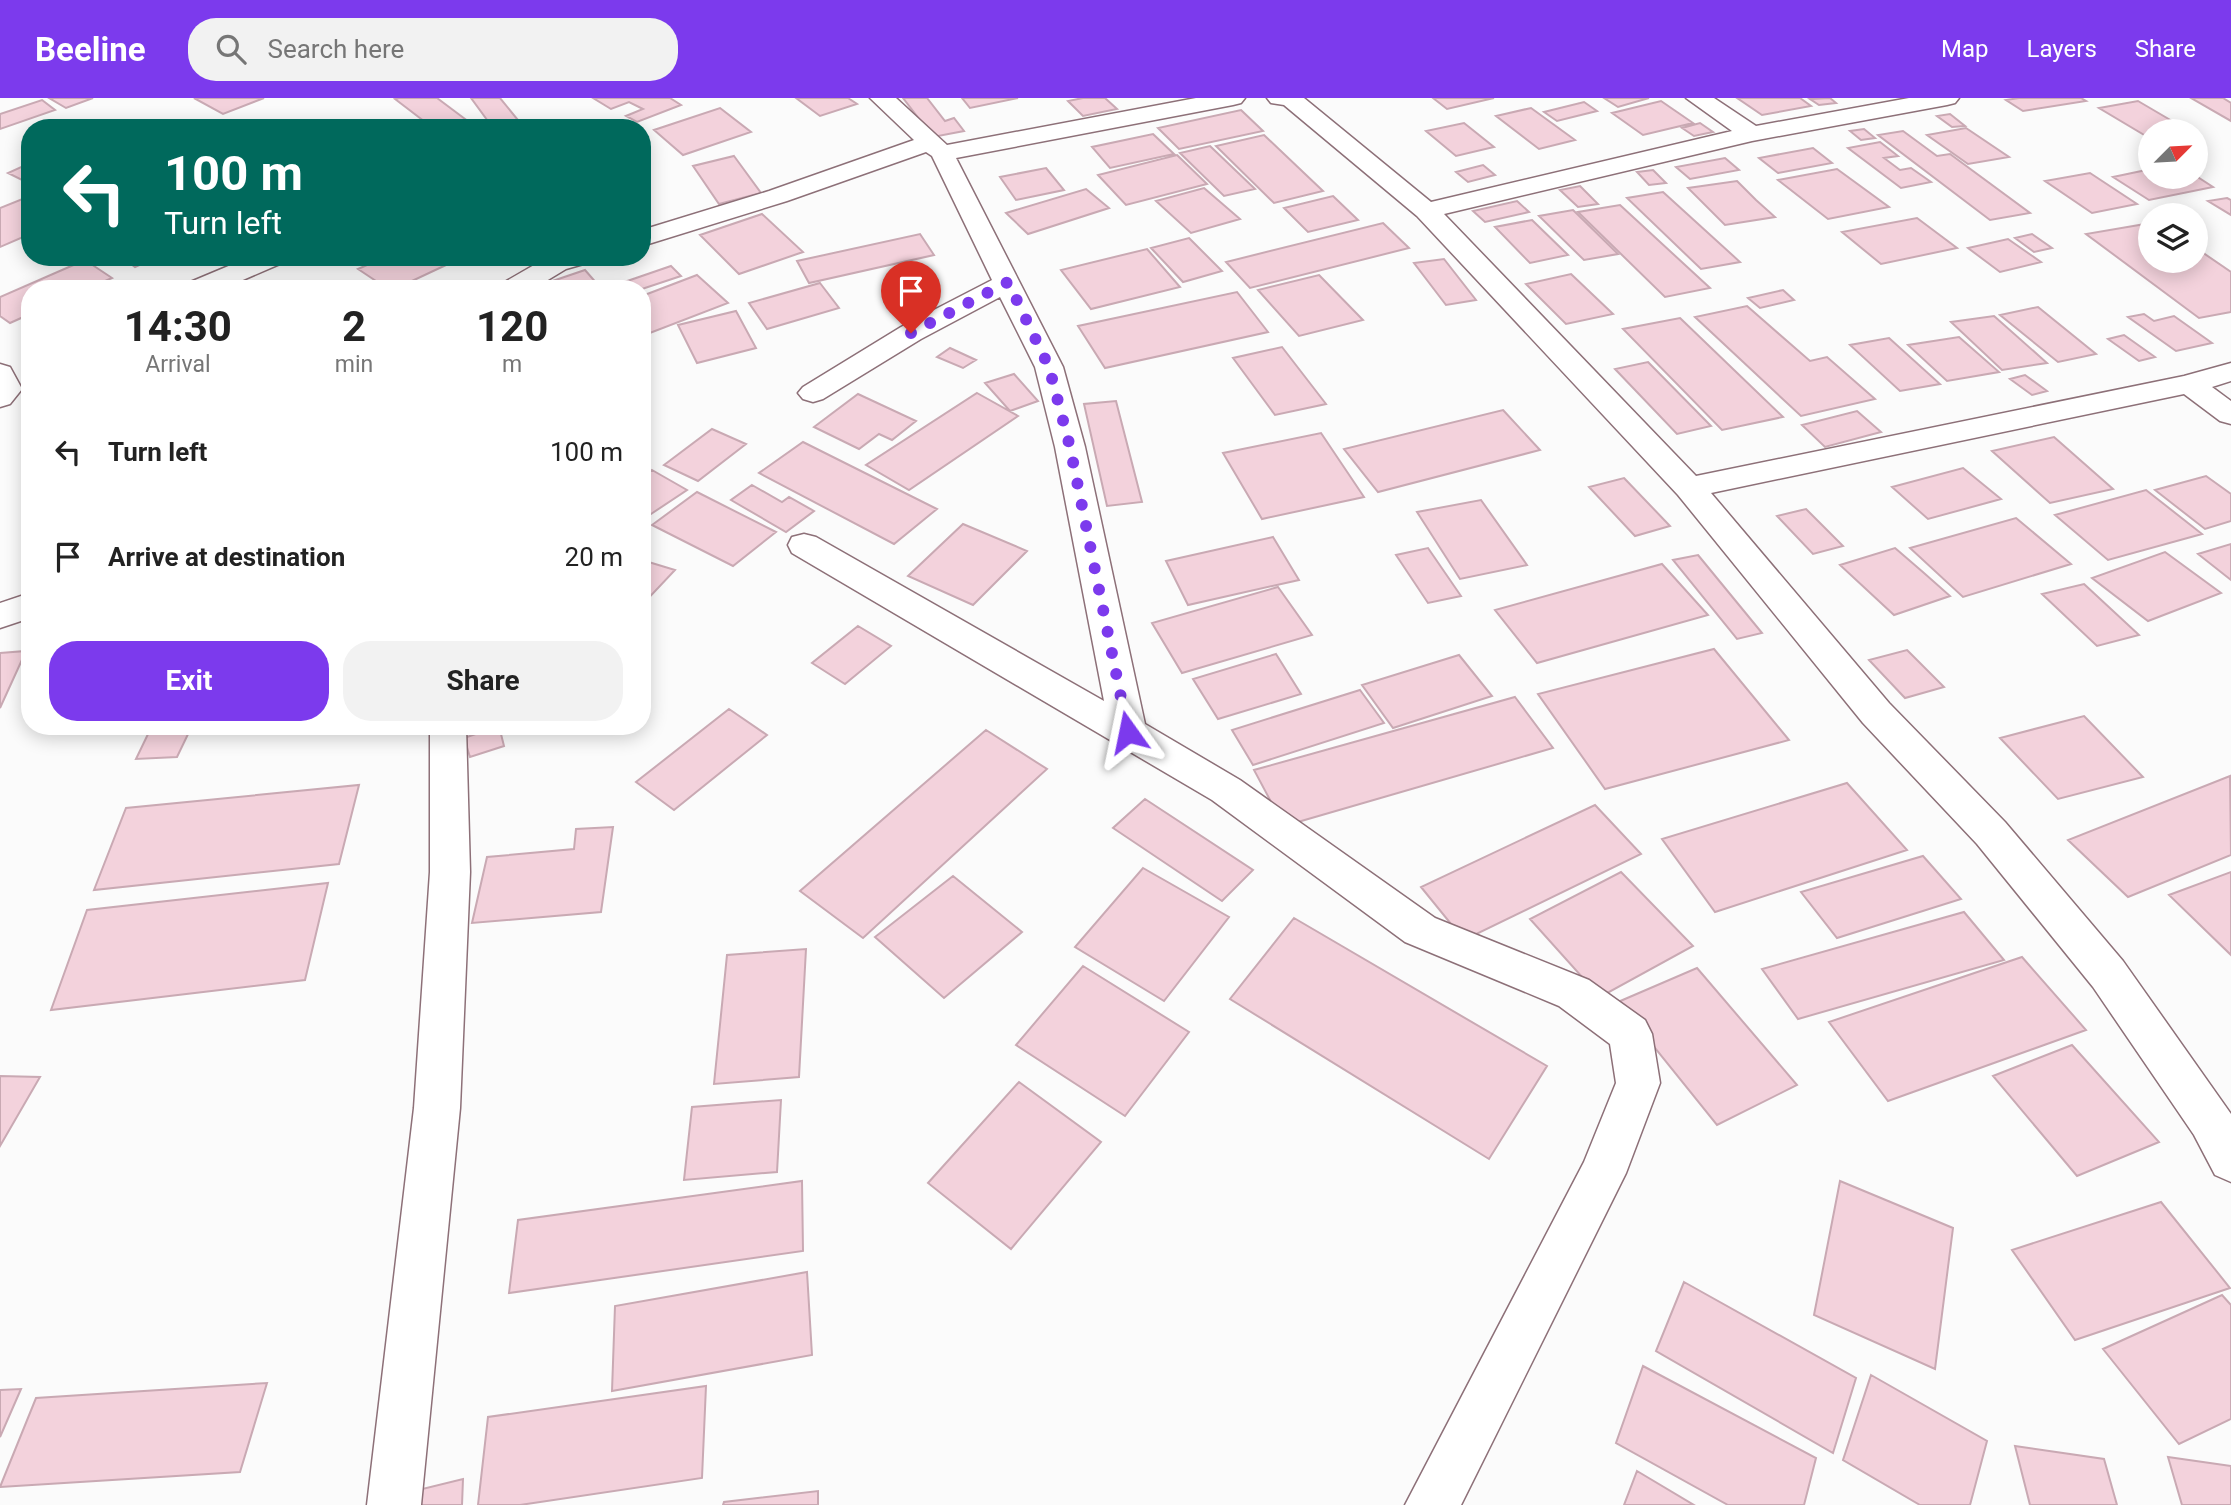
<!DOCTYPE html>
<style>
body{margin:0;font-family:Roboto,sans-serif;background:#f2f2f2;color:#222;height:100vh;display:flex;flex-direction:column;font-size:26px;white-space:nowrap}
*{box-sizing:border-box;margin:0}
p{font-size:23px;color:#767676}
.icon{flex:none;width:38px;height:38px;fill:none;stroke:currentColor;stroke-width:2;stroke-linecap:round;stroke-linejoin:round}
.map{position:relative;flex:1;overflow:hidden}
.sheet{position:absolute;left:21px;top:182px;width:630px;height:455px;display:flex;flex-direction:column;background:#fff;border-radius:28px;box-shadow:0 4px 18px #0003}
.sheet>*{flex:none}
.guide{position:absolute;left:21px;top:21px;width:630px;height:147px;border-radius:28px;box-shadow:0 4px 18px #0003;background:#00695c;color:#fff;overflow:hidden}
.needle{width:46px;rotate:66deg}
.tools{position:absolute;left:2138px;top:21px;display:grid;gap:14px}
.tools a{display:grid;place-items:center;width:70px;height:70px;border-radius:50%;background:#fff;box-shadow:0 4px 18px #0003;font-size:35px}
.pin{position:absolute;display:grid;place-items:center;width:60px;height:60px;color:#fff;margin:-72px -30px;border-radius:50% 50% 50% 0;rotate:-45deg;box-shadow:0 0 7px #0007}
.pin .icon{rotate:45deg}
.me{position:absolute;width:77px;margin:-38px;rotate:348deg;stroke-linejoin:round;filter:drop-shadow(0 0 5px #0008)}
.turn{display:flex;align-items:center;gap:24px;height:147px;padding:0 28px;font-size:32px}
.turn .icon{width:91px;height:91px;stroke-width:2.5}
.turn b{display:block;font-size:49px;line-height:60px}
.eta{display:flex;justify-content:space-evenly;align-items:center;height:119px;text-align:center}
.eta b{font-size:42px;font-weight:700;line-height:49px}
.action{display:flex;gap:14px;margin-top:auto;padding:14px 28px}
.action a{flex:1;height:80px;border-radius:28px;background:#7c3aed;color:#fff;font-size:28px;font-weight:700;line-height:80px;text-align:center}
.action a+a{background:#f2f2f2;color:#222}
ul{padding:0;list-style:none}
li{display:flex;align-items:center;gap:21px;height:105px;padding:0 28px}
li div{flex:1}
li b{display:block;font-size:26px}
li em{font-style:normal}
header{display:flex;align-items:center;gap:42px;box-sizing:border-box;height:98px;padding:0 35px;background:#7c3aed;color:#fff}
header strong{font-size:33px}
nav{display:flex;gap:38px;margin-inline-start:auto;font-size:24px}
.search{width:490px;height:63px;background:#f2f2f2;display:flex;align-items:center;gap:18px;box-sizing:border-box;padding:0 24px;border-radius:28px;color:#767676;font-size:26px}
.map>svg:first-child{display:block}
</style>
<header>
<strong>Beeline</strong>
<div class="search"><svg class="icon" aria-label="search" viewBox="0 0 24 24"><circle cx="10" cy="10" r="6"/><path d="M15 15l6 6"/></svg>Search here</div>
<nav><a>Map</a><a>Layers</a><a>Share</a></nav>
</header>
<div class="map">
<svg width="2231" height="1407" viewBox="0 0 2231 1407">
<rect width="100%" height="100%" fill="#fbfbfb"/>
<path fill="#f3d2dc" stroke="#c9a9b3" stroke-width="2" d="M 49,0 L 93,0 L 66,10 Z
M 194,0 L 264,0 L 223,16 Z
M 399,0 L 437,0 L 477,30 L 433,30 L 395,1 Z
M 471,0 L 500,0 L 522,27 L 493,30 Z
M 593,0 L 670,0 L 681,7 L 637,24 L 626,18 L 643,11 L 629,4 L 611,11 Z
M 796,0 L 848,0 L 857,6 L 820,18 Z
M 903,0 L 927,0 L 945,23 L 954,20 L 964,33 L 933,39 Z
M 962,0 L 1018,0 L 970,10 Z
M 1083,0 L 1105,0 L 1117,11 L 1083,18 L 1068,3 Z
M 1433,0 L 1494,0 L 1447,11 Z
M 1604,0 L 1649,0 L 1618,9 Z
M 1737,0 L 1800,0 L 1811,8 L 1762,17 Z
M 1830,0 L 1836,5 L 1819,7 L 1810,1 Z
M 2019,0 L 2081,0 L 2086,3 L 2023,13 L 2006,2 Z
M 2191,0 L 2223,0 L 2231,5 L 2231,23 Z
M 42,2 L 55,12 L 0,31 L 0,16 Z
M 1661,3 L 1693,25 L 1643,37 L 1612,15 Z
M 2138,3 L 2189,33 L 2151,33 L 2151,41 L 2099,10 Z
M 1584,4 L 1597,13 L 1557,23 L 1544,14 Z
M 720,10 L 751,34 L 683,57 L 654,32 Z
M 1531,10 L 1575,42 L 1539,51 L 1496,18 Z
M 1241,12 L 1263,33 L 1179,51 L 1158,30 Z
M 1950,16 L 1965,28 L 1952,29 L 1937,18 Z
M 1464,25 L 1494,49 L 1456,58 L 1426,33 Z
M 1700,25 L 1713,34 L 1694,38 L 1682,30 Z
M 1966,30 L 2009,59 L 1968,66 L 1927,37 Z
M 1864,31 L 1875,40 L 1861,42 L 1850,33 Z
M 1903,33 L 1937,58 L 1950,56 L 2030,115 L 1990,122 L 1878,37 Z
M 1153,36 L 1174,56 L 1110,70 L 1092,49 Z
M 1264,37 L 1323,93 L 1274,105 L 1216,48 Z
M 1880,44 L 1898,58 L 1884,60 L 1900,72 L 1911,70 L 1931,84 L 1901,90 L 1848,50 Z
M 1210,48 L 1255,91 L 1224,98 L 1180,55 Z
M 1813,50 L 1832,65 L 1778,75 L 1759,60 Z
M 1177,57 L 1207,86 L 1126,107 L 1098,77 Z
M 734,58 L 761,95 L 719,106 L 693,68 Z
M 1725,60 L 1739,72 L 1690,81 L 1676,69 Z
M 30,65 L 30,86 L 8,75 Z
M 1483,67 L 1495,77 L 1468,84 L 1456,74 Z
M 1046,70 L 1064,92 L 1016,102 L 1000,79 Z
M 1837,71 L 1889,109 L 1828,121 L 1778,82 Z
M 2151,71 L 2151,79 L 2196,78 L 2213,89 L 2149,102 L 2113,79 Z
M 1653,72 L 1666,85 L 1649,87 L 1637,74 Z
M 2090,75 L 2137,106 L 2092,115 L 2045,83 Z
M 1737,83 L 1756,102 L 1775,119 L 1725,127 L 1688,90 Z
M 1580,88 L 1598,106 L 1578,109 L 1560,92 Z
M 1204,90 L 1240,121 L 1191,135 L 1156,103 Z
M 1086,91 L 1109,110 L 1028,136 L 1006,115 Z
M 1663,94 L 1740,164 L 1701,171 L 1627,100 Z
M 30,98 L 30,136 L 0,149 L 0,110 Z
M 1333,98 L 1358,122 L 1308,134 L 1284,110 Z
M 2227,100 L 2231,102 L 2231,117 L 2208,103 Z
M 1517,103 L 1529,114 L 1485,124 L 1473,113 Z
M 1620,107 L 1710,190 L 1665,199 L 1578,114 Z
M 1573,112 L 1618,156 L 1584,162 L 1539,118 Z
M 762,116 L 803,154 L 739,176 L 700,137 Z
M 1917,120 L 1957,150 L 1881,166 L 1842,134 Z
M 1532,122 L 1568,157 L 1530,165 L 1495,129 Z
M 1383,125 L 1409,150 L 1250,190 L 1226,164 Z
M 2151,125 L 2151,163 L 2196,163 L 2196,150 L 2231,174 L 2231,214 L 2199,220 L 2086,136 Z
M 920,136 L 934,157 L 809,185 L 797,163 Z
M 2032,136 L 2052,150 L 2034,154 L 2015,140 Z
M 1189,140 L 1222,173 L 1183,184 L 1151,150 Z
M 2008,141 L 2041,164 L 2000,174 L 1968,150 Z
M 1147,151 L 1180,189 L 1091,211 L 1061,172 Z
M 122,159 L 157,159 L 135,169 Z
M 385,159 L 434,159 L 446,167 L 395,191 L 388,191 L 358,171 Z
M 1444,161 L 1476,202 L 1446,207 L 1414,165 Z
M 85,162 L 112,180 L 87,191 L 30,191 L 30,216 L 10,225 L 0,218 L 0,199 Z
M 671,168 L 681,178 L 642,191 L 604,191 Z
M 585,172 L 599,188 L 591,191 L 529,191 Z
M 1571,176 L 1613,216 L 1566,226 L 1526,186 Z
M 697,177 L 728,205 L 642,238 L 642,198 Z
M 1319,177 L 1363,222 L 1299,238 L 1258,192 Z
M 820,185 L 839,210 L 767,231 L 749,205 Z
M 1783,192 L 1794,202 L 1760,210 L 1748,200 Z
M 1237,194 L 1268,234 L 1105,270 L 1078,228 Z
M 1747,208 L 1810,263 L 1827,259 L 1875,301 L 1801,318 L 1695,219 Z
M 2038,209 L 2096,256 L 2058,264 L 2000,217 Z
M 736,213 L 756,250 L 697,265 L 678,227 Z
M 2144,216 L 2154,223 L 2174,218 L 2212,245 L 2176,253 L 2128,219 Z
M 1994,218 L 2047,265 L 2002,272 L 1951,224 Z
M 1680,220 L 1783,319 L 1722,332 L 1623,231 Z
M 2124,237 L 2155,259 L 2139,263 L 2108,241 Z
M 1959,239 L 1999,274 L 1947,283 L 1908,247 Z
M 1889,240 L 1940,286 L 1900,293 L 1850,247 Z
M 1282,249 L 1326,306 L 1275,317 L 1233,260 Z
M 950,250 L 976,262 L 963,270 L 937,259 Z
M 1648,264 L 1711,328 L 1677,336 L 1615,271 Z
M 1014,276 L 1038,303 L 1010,313 L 985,285 Z
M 2025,277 L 2047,293 L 2032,297 L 2010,281 Z
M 977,295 L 1018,318 L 909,392 L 866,367 Z
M 858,296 L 916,323 L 892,342 L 879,336 L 859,351 L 814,329 Z
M 1116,303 L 1142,404 L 1107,408 L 1084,306 Z
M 1503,312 L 1540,352 L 1378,394 L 1344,351 Z
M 1857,313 L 1881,334 L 1825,349 L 1802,327 Z
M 712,331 L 746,346 L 698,383 L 664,367 Z
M 1321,335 L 1364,399 L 1262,421 L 1223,355 Z
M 2054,339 L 2113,391 L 2050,405 L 1992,353 Z
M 803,344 L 937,411 L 894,446 L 759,375 Z
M 1963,370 L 2001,401 L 1928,421 L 1892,389 Z
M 652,372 L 687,392 L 642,422 L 642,379 Z
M 2206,378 L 2231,396 L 2231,423 L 2205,431 L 2155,392 Z
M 1624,380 L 1670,428 L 1635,438 L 1589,389 Z
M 752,387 L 782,404 L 789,399 L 814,413 L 786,434 L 731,402 Z
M 2146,392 L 2202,436 L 2108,462 L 2055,417 Z
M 697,394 L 776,434 L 733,468 L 652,427 Z
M 1481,402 L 1527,467 L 1460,481 L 1417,414 Z
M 1806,411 L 1843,448 L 1813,456 L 1777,418 Z
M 2016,420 L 2071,466 L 1963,499 L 1910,450 Z
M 963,426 L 1027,453 L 973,507 L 908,478 Z
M 1273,439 L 1299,482 L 1188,507 L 1166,463 Z
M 2231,446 L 2231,482 L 2198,456 Z
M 1428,450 L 1461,498 L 1428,505 L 1396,457 Z
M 1895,450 L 1924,475 L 1950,498 L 1894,517 L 1840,467 Z
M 2165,454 L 2221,495 L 2148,523 L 2092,480 Z
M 1698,457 L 1762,535 L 1737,541 L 1673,462 Z
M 642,462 L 675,472 L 642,507 Z
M 1662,466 L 1708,517 L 1537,565 L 1495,512 Z
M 2084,486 L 2139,537 L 2097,548 L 2042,496 Z
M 1278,489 L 1312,537 L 1182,575 L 1152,525 Z
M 858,528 L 891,548 L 845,586 L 812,565 Z
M 1714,551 L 1789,642 L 1605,691 L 1538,596 Z
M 1907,552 L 1944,589 L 1905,600 L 1869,562 Z
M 26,553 L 0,610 L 0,555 Z
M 1276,556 L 1301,596 L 1218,621 L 1193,581 Z
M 1459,557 L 1492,598 L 1393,630 L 1362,587 Z
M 1360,592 L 1384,625 L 1253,667 L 1232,632 Z
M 1515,599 L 1553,650 L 1284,728 L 1254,672 Z
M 729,611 L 767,637 L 674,712 L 636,684 Z
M 2084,618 L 2143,679 L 2058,701 L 2000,640 Z
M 499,628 L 504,648 L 470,659 L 464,640 Z
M 190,632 L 177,659 L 136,661 L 149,634 Z
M 986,632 L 1047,671 L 863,840 L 800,793 Z
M 2230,678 L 2231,757 L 2128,799 L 2068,742 Z
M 1847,685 L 1907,752 L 1715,814 L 1662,741 Z
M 359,687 L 339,766 L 94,792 L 126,710 Z
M 1145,701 L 1253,772 L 1222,803 L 1113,730 Z
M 1595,707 L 1641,756 L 1464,842 L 1421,789 Z
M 613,729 L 601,814 L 472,825 L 487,759 L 574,751 L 576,731 Z
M 1923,758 L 1961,801 L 1837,840 L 1801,794 Z
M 1143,770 L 1229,819 L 1164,903 L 1075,849 Z
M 1621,774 L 1693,848 L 1600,899 L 1530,821 Z
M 2231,774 L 2231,857 L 2169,797 Z
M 953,778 L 1022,834 L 944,900 L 875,839 Z
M 328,785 L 305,882 L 51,912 L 87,812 Z
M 1964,814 L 2004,862 L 1798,921 L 1762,871 Z
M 1294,820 L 1547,968 L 1489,1061 L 1230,901 Z
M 806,851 L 799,979 L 714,986 L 727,857 Z
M 2022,859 L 2086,932 L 1888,1003 L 1829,924 Z
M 1083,868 L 1189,934 L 1125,1018 L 1016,947 Z
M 1697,870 L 1797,987 L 1717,1027 L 1618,904 Z
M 2072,947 L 2159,1044 L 2077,1078 L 1993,978 Z
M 0,978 L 40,979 L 0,1048 Z
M 1019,984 L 1101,1044 L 1011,1151 L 928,1085 Z
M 781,1002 L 777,1074 L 684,1082 L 692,1009 Z
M 802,1083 L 803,1153 L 509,1195 L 518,1122 Z
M 1840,1083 L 1953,1130 L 1935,1271 L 1814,1217 Z
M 2161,1104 L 2230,1190 L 2075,1242 L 2012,1152 Z
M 807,1174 L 812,1257 L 612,1293 L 615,1208 Z
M 1684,1184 L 1856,1280 L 1833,1355 L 1656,1253 Z
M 2222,1197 L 2231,1207 L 2231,1321 L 2179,1346 L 2103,1251 Z
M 1643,1268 L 1816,1360 L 1804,1407 L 1728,1407 L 1616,1345 Z
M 1871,1277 L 1987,1343 L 1970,1407 L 1920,1407 L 1843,1362 Z
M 267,1285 L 240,1374 L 0,1389 L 36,1300 Z
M 706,1288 L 702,1380 L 520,1407 L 478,1407 L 488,1319 Z
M 21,1291 L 0,1339 L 0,1292 Z
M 2015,1348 L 2104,1361 L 2117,1407 L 2030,1407 Z
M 2168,1359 L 2231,1368 L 2231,1407 L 2182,1407 Z
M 1637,1373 L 1694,1407 L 1624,1407 Z
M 463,1381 L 462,1407 L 409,1407 L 410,1394 Z
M 818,1393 L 818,1407 L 723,1407 L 724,1404 Z"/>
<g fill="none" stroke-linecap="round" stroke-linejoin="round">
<defs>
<path id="minor" d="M 870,0 L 896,0 L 947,47 L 1196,0 L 1245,0 L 1241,5 L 1233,7 L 956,60 L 1063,269 L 1085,349 L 1145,626 L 1240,682 L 1435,820 L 1589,882 L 1645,922 L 1652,936 L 1660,985 L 1626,1075 L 1461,1407 L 1405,1407 L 1584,1064 L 1616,985 L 1610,946 L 1559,908 L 1405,844 L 1212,702 L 792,455 L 788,447 L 792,439 L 804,436 L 816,439 L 1104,603 L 1055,349 L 1035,269 L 1000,199 L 921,241 L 823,301 L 813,304 L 803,301 L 798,295 L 803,289 L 901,229 L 992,182 L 932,58 L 926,54 L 787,103 L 642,148 L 642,132 L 769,93 L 914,42 Z
M 1267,0 L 1304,0 L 1431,104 L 1732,33 L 1686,0 L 1714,0 L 1756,28 L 1909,0 L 1959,0 L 1955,5 L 1947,7 L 1752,43 L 1444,116 L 1696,378 L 2184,278 L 2231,265 L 2231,283 L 2212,289 L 2231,303 L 2231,326 L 2220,323 L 2184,296 L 1711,395 L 1889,605 L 2005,724 L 2123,863 L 2231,1016 L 2231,1084 L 2215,1077 L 2194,1037 L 2093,889 L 1977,746 L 1863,625 L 1678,397 L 1417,118 L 1284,7 L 1271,5 Z
M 250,159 L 286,159 L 282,165 L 222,191 L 185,191 L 188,185 Z
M 548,159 L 591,159 L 587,165 L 566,171 L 533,191 L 500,191 L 503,185 Z
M 0,266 L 10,269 L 22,291 L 10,306 L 0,309 Z
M 30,495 L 30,520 L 0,530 L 0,505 Z
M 430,628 L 466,628 L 470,774 L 460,1010 L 421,1407 L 367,1407 L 414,1010 L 430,774 Z"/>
</defs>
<use href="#minor" stroke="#8d7078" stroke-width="3"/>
<use href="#minor" fill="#fff" fill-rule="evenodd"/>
</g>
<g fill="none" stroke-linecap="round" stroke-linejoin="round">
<path stroke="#7c3aed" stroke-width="12" stroke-dasharray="0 21.6" d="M 911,235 L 1008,184 L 1049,269 L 1070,349 L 1128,634"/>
</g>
</svg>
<div class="tools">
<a><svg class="needle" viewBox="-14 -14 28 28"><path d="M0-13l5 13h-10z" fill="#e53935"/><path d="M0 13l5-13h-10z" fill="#767676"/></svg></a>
<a><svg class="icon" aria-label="layers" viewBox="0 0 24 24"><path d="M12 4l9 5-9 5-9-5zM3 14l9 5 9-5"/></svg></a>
</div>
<div class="pin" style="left:911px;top:235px;background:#d93025"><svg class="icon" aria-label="arrive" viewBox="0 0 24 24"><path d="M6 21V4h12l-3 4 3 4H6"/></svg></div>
<svg class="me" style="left:1128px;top:634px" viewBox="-20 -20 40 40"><path d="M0-17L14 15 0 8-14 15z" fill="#7c3aed" stroke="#fff" stroke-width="4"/></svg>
<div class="guide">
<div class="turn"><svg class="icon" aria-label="left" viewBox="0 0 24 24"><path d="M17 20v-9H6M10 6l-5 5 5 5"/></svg><div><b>100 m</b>Turn left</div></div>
</div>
<section class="sheet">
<div class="eta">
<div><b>14:30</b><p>Arrival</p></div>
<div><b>2</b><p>min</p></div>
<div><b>120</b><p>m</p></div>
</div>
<ul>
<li><svg class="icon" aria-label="left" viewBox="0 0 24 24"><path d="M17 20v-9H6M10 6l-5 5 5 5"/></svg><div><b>Turn left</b></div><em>100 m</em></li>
<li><svg class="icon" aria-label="arrive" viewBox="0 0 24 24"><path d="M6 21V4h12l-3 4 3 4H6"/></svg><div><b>Arrive at destination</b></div><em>20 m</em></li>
</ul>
<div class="action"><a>Exit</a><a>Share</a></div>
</section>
</div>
